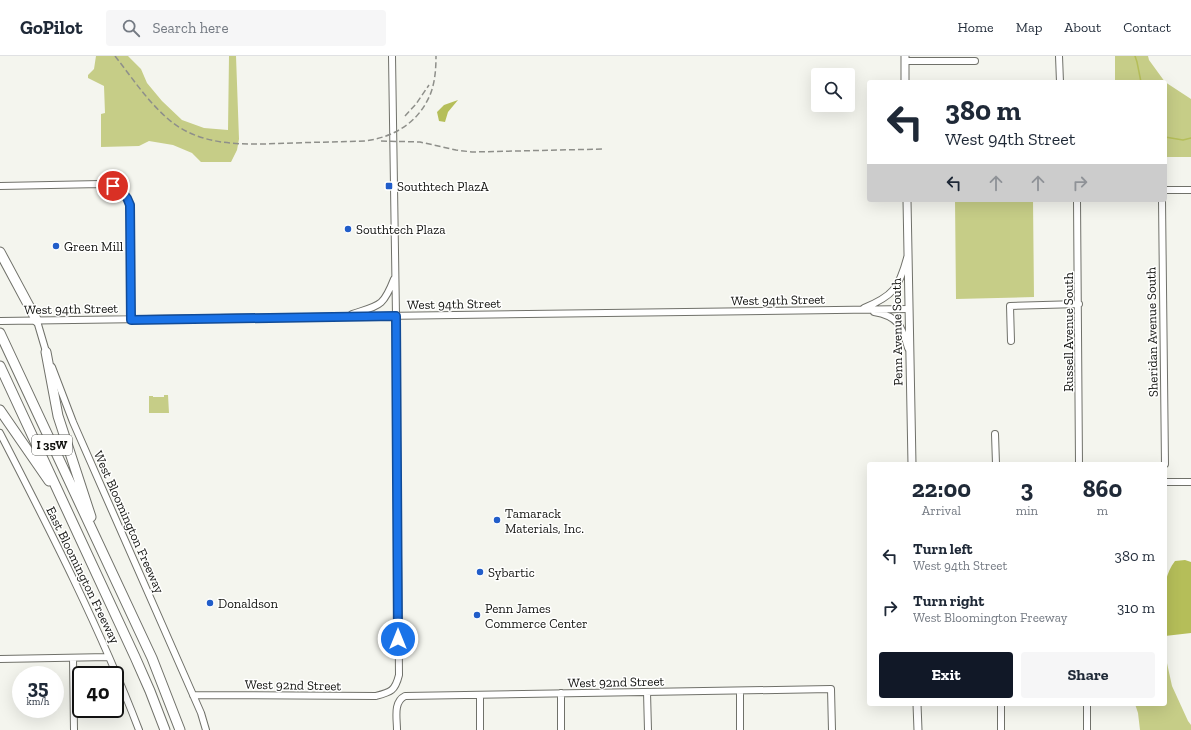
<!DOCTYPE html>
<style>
body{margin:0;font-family:"Zilla Slab",serif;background:#f6f6f7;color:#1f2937;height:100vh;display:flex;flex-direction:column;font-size:15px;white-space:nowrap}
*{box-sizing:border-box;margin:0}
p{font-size:13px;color:#747a83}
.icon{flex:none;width:22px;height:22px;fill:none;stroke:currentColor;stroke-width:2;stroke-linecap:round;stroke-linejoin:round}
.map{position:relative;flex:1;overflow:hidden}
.panel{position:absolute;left:867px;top:406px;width:300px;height:244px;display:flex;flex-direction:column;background:#fff;border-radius:4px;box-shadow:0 4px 16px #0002}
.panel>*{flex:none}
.guide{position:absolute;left:867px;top:24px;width:300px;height:122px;border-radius:4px;box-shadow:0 4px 16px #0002;background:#fff;color:#1f2937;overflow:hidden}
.fabs{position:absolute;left:811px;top:12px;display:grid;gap:8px}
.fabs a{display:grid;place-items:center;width:44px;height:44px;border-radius:4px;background:#fff;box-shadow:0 4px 16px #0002;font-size:20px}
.speed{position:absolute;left:12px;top:610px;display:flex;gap:8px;font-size:20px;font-weight:700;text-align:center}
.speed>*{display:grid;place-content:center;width:52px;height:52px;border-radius:50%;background:#fff;box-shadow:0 4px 16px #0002;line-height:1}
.speed small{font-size:10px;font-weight:400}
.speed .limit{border:2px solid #111;border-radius:6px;background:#fff;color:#111}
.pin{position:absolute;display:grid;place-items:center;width:34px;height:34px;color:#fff;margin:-17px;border:2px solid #fff;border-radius:50%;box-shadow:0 1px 4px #0007}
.me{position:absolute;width:44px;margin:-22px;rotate:0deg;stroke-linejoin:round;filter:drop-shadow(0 0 3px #0008)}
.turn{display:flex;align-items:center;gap:14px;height:84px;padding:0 12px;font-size:18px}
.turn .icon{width:52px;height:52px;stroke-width:2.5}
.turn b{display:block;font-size:28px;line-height:34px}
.lanes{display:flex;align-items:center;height:38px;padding:0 12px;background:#0003;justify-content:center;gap:20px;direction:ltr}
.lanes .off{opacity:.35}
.eta{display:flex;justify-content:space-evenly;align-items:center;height:68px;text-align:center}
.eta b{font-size:24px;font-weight:700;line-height:28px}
.primary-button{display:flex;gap:8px;margin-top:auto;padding:8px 12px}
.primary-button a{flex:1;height:46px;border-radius:4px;background:#111827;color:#fff;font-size:16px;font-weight:700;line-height:46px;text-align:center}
.primary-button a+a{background:#f6f6f7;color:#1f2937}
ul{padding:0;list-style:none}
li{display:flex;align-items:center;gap:12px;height:52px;padding:0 12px}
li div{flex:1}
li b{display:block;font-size:15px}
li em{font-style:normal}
header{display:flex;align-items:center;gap:24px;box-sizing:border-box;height:56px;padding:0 20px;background:#fff;border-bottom:1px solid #e0e1e3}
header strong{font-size:19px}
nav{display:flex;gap:22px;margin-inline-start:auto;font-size:14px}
.search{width:280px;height:36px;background:#f6f6f7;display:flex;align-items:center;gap:10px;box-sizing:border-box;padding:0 14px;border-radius:4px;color:#747a83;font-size:15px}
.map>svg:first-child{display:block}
</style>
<header>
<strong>GoPilot</strong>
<div class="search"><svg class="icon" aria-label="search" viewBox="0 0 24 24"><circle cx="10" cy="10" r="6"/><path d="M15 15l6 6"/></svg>Search here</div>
<nav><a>Home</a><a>Map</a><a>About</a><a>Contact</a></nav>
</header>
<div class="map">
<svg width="1191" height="674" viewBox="0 0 1191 674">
<rect width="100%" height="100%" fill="#f4f5ee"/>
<path fill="#c6cd87" d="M 96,0 L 128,0 L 141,13 L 147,27 L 162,45 L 182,64 L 204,72 L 228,74 L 229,0 L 236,0 L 239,83 L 237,94 L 231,106 L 201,106 L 192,97 L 173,89 L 149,85 L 139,90 L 101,91 L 101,58 L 105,57 L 104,30 L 88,22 L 88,19 L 94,13 Z
M 1115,0 L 1148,0 L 1149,4 L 1165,26 L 1191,43 L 1191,101 L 1165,101 L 1165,26 L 1113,26 L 1115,24 Z
M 955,144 L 1033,144 L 1034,241 L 956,243 Z
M 164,339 L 168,339 L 169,357 L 149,357 L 149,340 L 153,340 L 153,341 L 164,341 Z
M 1165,598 L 1172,630 L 1188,665 L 1191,669 L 1191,674 L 1140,674 L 1138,657 L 1135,648 L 1165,648 Z"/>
<path fill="#b5be59" d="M 458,44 L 448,56 L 445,66 L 439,65 L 437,56 L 444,49 Z
M 1185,504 L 1191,506 L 1191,577 L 1165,580 C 1165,556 1159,525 1175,505 Z"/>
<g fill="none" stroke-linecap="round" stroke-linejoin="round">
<path stroke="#b5be59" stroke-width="1.5" d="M 1135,0 L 1137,6 L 1141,26
M 1165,81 L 1183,84 L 1191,82"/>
<defs>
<path id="minor" d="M 1059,0 L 1060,26
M 905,5 L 975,5
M 0,130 L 101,128 C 118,129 129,138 131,155 L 131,264
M 1165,134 L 1191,134
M 1077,144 L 1079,408
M 1162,144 L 1165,408
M 864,252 C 893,240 899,232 907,202
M 874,256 C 898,260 902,270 908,292
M 352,258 C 380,249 383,251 394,223
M 0,265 L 909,253
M 37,265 L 47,299
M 1011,285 L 1010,250 L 1079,248
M 52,311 L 73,366 L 201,657 L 206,674
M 0,377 C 50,474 100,572 139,674
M 995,378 L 996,408
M 1165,426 L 1191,426
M 73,602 L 74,674
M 0,603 L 109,601
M 740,635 L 740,674
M 647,636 L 648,674
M 561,637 L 561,674
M 193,639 L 376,640 C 391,636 395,635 399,619 L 396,260 L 392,0
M 480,639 L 480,674
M 1001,648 L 1001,674
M 1087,648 L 1087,674
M 397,674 C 397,662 393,646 405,640 L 831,633 L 832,674"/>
<path id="major" d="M 905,0 L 905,26
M 907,144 L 912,408
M 917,648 L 918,674"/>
<path id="highway" d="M 0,196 L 37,265
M 0,277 L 152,602 L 180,674
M 46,296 L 58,360 L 91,461
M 0,310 L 135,601 L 150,635 L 165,674
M 0,354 L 49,425"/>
</defs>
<use href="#minor" stroke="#70716a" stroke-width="8"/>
<use href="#major" stroke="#70716a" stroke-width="9"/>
<use href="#highway" stroke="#70716a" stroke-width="11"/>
<use href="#minor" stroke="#fff" stroke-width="6"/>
<use href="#major" stroke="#fff" stroke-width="7"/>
<use href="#highway" stroke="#fff" stroke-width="9"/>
<path stroke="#8e8f8a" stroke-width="1.5" stroke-dasharray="6 3" stroke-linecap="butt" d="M 115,0 C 133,23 150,49 173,67 C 208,93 253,88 294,87 C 318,86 341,86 365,85 C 394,81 418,67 430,39 C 435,27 436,13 436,0
M 405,60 L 416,48 L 429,29
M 381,85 L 420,86 L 456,94 L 472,96 L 604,93"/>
</g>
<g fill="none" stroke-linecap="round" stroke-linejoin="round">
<defs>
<path id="route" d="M 113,130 C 122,134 127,139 130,149 L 131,264 L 396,260 L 398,583"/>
</defs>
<use href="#route" stroke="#114b97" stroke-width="10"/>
<use href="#route" stroke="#1a73e8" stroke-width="7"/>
</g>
<g fill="#215dc9" stroke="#fffffe" stroke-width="1.5">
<rect x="385" y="126" width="8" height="8" rx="2"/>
<circle cx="348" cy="173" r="4"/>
<circle cx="56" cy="190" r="4"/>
<circle cx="497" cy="464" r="4"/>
<circle cx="480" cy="516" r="4"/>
<circle cx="210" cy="547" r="4"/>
<circle cx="477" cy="559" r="4"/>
</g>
<g text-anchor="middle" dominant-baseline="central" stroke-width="3" stroke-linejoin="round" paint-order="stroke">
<rect fill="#fffffe" stroke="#595a57" stroke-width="1" x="32" y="379" width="40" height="20" rx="3"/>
<g font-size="12" font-weight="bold" fill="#121310">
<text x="52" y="389">I 35W</text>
</g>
<g font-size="13" fill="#121310" stroke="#fffffe" text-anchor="start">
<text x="397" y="130">Southtech PlazA</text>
<text x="356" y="173">Southtech Plaza</text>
<text x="64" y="190">Green Mill</text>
<text x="505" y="457">Tamarack<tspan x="505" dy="15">Materials, Inc.</tspan></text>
<text x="488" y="516">Sybartic</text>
<text x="218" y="547">Donaldson</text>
<text x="485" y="552">Penn James<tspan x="485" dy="15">Commerce Center</tspan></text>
</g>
<g font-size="13" fill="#121310" stroke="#fffffe">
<text transform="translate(778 244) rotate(-1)">West 94th Street</text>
<text transform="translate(454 248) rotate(-1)">West 94th Street</text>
<text transform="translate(71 253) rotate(-1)">West 94th Street</text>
<text transform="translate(897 276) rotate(-91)">Penn Avenue South</text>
<text transform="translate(1068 276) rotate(-90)">Russell Avenue South</text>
<text transform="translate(1152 276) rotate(-91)">Sheridan Avenue South</text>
<text transform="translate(129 466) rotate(66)">West Bloomington Freeway</text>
<text transform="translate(83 519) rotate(64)">East Bloomington Freeway</text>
<text transform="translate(616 626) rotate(-1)">West 92nd Street</text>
<text transform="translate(293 629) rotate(1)">West 92nd Street</text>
</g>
</g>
</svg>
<div class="fabs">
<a><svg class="icon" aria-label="search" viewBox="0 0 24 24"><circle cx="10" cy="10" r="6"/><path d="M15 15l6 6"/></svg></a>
</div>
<div class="speed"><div>35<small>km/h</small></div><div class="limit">40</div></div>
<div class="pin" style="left:113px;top:130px;background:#d93025"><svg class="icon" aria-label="arrive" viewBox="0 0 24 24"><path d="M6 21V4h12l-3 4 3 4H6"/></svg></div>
<svg class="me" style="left:398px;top:583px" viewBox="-20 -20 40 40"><circle r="17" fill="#1a73e8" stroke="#fff" stroke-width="3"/><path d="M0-11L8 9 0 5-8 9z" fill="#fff"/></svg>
<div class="guide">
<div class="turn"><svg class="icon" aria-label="left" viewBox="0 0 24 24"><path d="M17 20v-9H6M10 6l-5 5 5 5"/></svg><div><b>380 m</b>West 94th Street</div></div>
<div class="lanes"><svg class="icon" aria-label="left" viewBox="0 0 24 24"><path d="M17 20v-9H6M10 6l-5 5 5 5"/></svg><svg class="icon off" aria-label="ahead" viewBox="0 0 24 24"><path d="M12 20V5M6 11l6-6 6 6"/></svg><svg class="icon off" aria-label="ahead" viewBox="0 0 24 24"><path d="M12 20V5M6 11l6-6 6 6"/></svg><svg class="icon off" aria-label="right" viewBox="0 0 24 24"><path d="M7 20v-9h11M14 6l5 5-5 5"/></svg></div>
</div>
<section class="panel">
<div class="eta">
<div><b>22:00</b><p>Arrival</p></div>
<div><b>3</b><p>min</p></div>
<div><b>860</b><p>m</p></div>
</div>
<ul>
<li><svg class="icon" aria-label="left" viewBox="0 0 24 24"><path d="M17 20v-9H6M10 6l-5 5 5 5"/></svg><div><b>Turn left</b><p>West 94th Street</p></div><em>380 m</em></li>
<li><svg class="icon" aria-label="right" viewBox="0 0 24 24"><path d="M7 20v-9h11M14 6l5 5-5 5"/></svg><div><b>Turn right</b><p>West Bloomington Freeway</p></div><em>310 m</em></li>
</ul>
<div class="primary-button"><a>Exit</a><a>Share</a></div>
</section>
</div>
